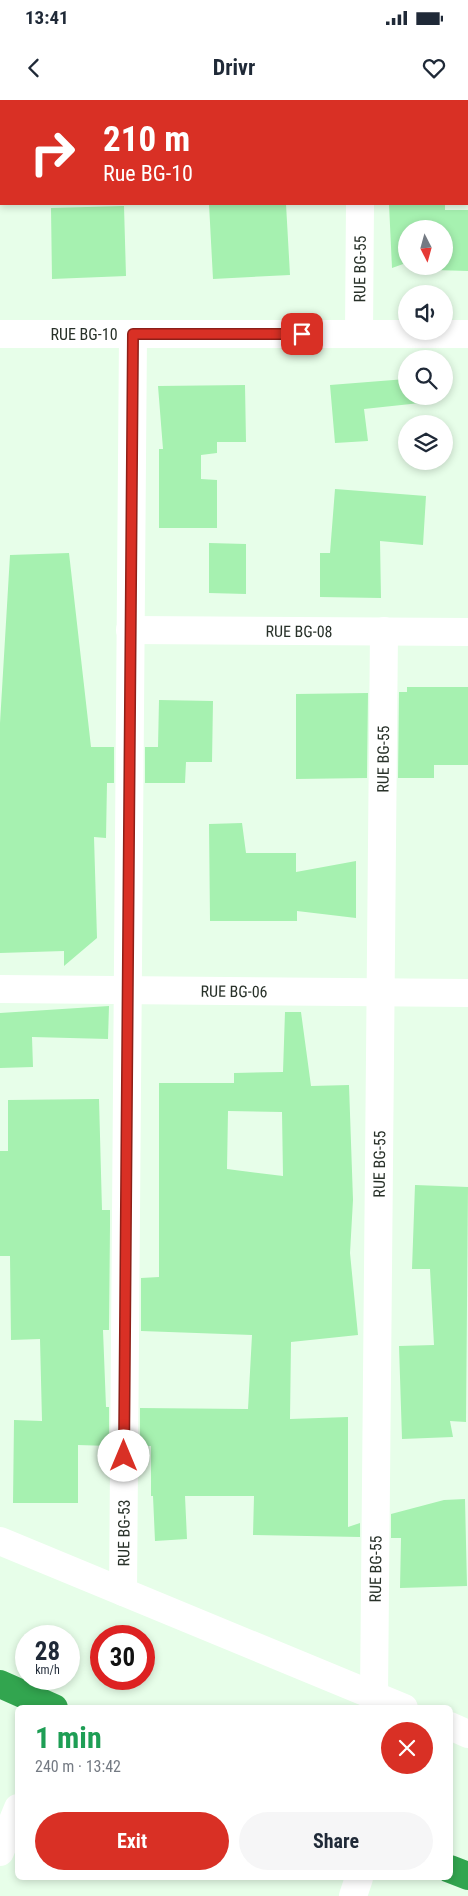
<!DOCTYPE html>
<meta charset="utf-8">
<style>
body{margin:0;font-family:"Roboto Condensed",sans-serif;background:#f6f6f7;color:#1f2937;height:100vh;display:flex;flex-direction:column;font-size:19px;white-space:nowrap}
*{box-sizing:border-box;margin:0}
p{font-size:16px;color:#747a83}
.icon{flex:none;width:28px;height:28px;fill:none;stroke:currentColor;stroke-width:2;stroke-linecap:round;stroke-linejoin:round}
.map{position:relative;flex:1;overflow:hidden}
.panel{position:absolute;left:15px;top:1605px;width:438px;height:175px;display:flex;flex-direction:column;background:#fff;border-radius:8px;box-shadow:0 2px 8px #0003}
.panel>*{flex:none}
.hud{position:absolute;left:0px;top:0px;width:469px;height:105px;box-shadow:0 2px 8px #0003;background:#d93025;color:#fff;overflow:hidden}
.needle{width:32px;rotate:174deg}
.fabs{position:absolute;left:398px;top:120px;display:grid;gap:10px}
.fabs a{display:grid;place-items:center;width:55px;height:55px;border-radius:50%;background:#fff;box-shadow:0 2px 8px #0003;font-size:25px}
.speed{position:absolute;left:15px;top:1525px;display:flex;gap:10px;font-size:25px;font-weight:700;text-align:center}
.speed>*{display:grid;place-content:center;width:65px;height:65px;border-radius:50%;background:#fff;box-shadow:0 2px 8px #0003;line-height:1}
.speed small{font-size:12px;font-weight:400}
.speed .limit{border:8px solid #d22;background:#fff;color:#111}
.pin{position:absolute;display:grid;place-items:center;width:42px;height:42px;color:#fff;margin:-21px;border-radius:10px;box-shadow:0 2px 8px #0006}
.me{position:absolute;width:55px;margin:-28px;rotate:0deg;stroke-linejoin:round;filter:drop-shadow(0 0 4px #0008)}
.turn{display:flex;align-items:center;gap:18px;height:105px;padding:0 20px;font-size:22px}
.turn .icon{width:65px;height:65px;stroke-width:2.5}
.turn b{display:block;font-size:35px;line-height:42px}
.round{display:grid;place-items:center;flex:none;width:52px;height:52px;border-radius:26px;background:#f6f6f7}
.headline{display:flex;align-items:center;justify-content:space-between;height:85px;padding:0 20px}
h1{font-size:30px;font-weight:700;line-height:38px;color:#1e9e55}
.action{display:flex;gap:10px;margin-top:auto;padding:10px 20px}
.action a{flex:1;height:58px;border-radius:30px;background:#d93025;color:#fff;font-size:20px;font-weight:700;line-height:58px;text-align:center}
.action a+a{background:#f6f6f7;color:#1f2937}
.status{display:flex;justify-content:space-between;align-items:center;height:35px;padding:0 25px;background:#fff;direction:ltr}
.status svg{height:14px;fill:currentColor}
header{display:flex;justify-content:space-between;align-items:center;height:65px;padding:0 20px;background:#fff;font-size:22px;font-weight:700}
.map>svg:first-child{display:block}
</style>
<div class="status"><b>13:41</b><svg viewBox="0 0 49 12"><path d="M0 12V9h3v3zM5 12V6h3v6zM10 12V3h3v9zM15 12V0h3v12zM26 1h20v11H26zM47 4h2v5h-2z"/></svg></div>
<header><svg class="icon" aria-label="back" viewBox="0 0 24 24"><path d="M15 5l-7 7 7 7"/></svg>Drivr<svg class="icon" aria-label="heart" viewBox="0 0 24 24"><path d="M12 20l-8-8c-3-5 5-10 8-4 3-6 11-1 8 4z"/></svg></header>
<div class="map">
<svg width="468" height="1796" viewBox="0 0 468 1796">
<rect width="100%" height="100%" fill="#e7fee9"/>
<path fill="#a6f1b0" fill-rule="evenodd" d="M 209,104 L 286,104 L 290,175 L 213,179 Z
M 389,104 L 445,104 L 445,110 L 468,110 L 468,171 L 435,170 L 435,166 L 444,166 L 444,129 L 406,129 L 406,163 L 392,168 Z
M 124,106 L 126,176 L 52,179 L 51,108 Z
M 406,279 L 406,296 L 419,296 L 420,303 L 364,309 L 368,341 L 335,343 L 330,285 Z
M 245,285 L 246,342 L 217,342 L 217,353 L 201,355 L 201,379 L 217,380 L 217,428 L 159,428 L 159,349 L 163,349 L 158,286 Z
M 335,389 L 426,396 L 423,445 L 380,441 L 381,498 L 320,497 L 320,453 L 330,453 Z
M 209,443 L 246,444 L 246,494 L 209,493 Z
M 69,453 L 91,647 L 114,647 L 114,683 L 107,683 L 106,738 L 94,737 L 97,838 L 64,866 L 64,851 L 0,853 L 0,623 L 10,455 Z
M 407,587 L 468,587 L 468,665 L 434,665 L 434,678 L 398,678 L 399,592 L 407,592 Z
M 368,593 L 367,678 L 296,679 L 296,594 Z
M 159,600 L 213,601 L 212,662 L 186,662 L 185,683 L 145,683 L 145,647 L 158,647 Z
M 242,723 L 246,753 L 296,753 L 296,772 L 356,761 L 356,818 L 297,811 L 297,821 L 210,821 L 209,724 Z
M 109,906 L 108,939 L 32,937 L 33,967 L 0,968 L 0,913 Z
M 285,912 L 301,912 L 311,986 L 349,985 L 353,1100 L 350,1153 L 358,1235 L 291,1242 L 290,1319 L 348,1317 L 348,1427 L 360,1423 L 360,1437 L 253,1435 L 254,1396 L 185,1396 L 187,1439 L 155,1441 L 153,1396 L 151,1396 L 151,1346 L 140,1346 L 140,1308 L 248,1309 L 252,1235 L 141,1231 L 141,1178 L 159,1177 L 159,983 L 234,983 L 234,973 L 283,972 ZM 228,1011 L 282,1012 L 283,1076 L 227,1069 Z
M 99,999 L 102,1110 L 110,1110 L 110,1126 L 109,1230 L 103,1230 L 106,1307 L 109,1307 L 109,1346 L 78,1345 L 78,1403 L 13,1403 L 14,1320 L 42,1321 L 40,1239 L 11,1240 L 10,1156 L 0,1156 L 0,1051 L 8,1051 L 8,1000 Z
M 415,1085 L 468,1087 L 466,1322 L 450,1321 L 453,1337 L 402,1339 L 399,1246 L 434,1245 L 430,1169 L 412,1169 Z
M 465,1399 L 467,1486 L 400,1488 L 401,1438 L 391,1438 L 391,1414 L 444,1400 Z"/>
<g fill="none" stroke-linecap="round" stroke-linejoin="round">
<g stroke="#fff" stroke-width="28">
<path d="M 361,1 L 361,0"/>
<path id="s1" d="M 0,234 L 468,234"/>
<path id="s2" d="M 359,234 L 360,104"/>
<path id="s3" d="M 130,530 L 468,532"/>
<path id="s4" d="M 0,889 L 468,893"/>
<path d="M 0,1441 L 404,1608"/>
<path id="s5" d="M 123,1492 L 133,234"/>
<path id="s6" d="M 374,1595 L 384,531"/>
<path d="M 450,1626 L 468,1634"/>
<path d="M 0,1752 L 18,1708"/>
<path d="M 353,1796 L 359,1778"/>
</g>
<path stroke="#32a54f" stroke-width="28" d="M 0,1584 L 54,1608
M 450,1769 L 468,1776"/>
</g>
<g fill="none" stroke-linecap="round" stroke-linejoin="round">
<defs>
<path id="route" d="M 124,1356 L 133,234 L 302,234"/>
</defs>
<use href="#route" stroke="#8d1f18" stroke-width="12"/>
<use href="#route" stroke="#d93025" stroke-width="9"/>
</g>
<g text-anchor="middle" dominant-baseline="central" stroke-width="5" stroke-linejoin="round" paint-order="stroke">
<g font-size="16" fill="#283129" stroke="#e7fee9">
<text stroke="none"><textPath href="#s2" startOffset="65">RUE BG-55</textPath></text>
<text stroke="none"><textPath href="#s1" startOffset="84">RUE BG-10</textPath></text>
<text stroke="none"><textPath href="#s3" startOffset="169">RUE BG-08</textPath></text>
<text stroke="none"><textPath href="#s6" startOffset="936">RUE BG-55</textPath></text>
<text stroke="none"><textPath href="#s4" startOffset="234">RUE BG-06</textPath></text>
<text stroke="none"><textPath href="#s6" startOffset="531">RUE BG-55</textPath></text>
<text stroke="none"><textPath href="#s5" startOffset="59">RUE BG-53</textPath></text>
<text stroke="none"><textPath href="#s6" startOffset="126">RUE BG-55</textPath></text>
</g>
</g>
</svg>
<div class="fabs">
<a><svg class="needle" viewBox="-14 -14 28 28"><path d="M0-13l5 13h-10z" fill="#e53935"/><path d="M0 13l5-13h-10z" fill="#747a83"/></svg></a>
<a><svg class="icon" aria-label="sound" viewBox="0 0 24 24"><path d="M4 9h4l5-4v14l-5-4H4zM17 9q2 3 0 6"/></svg></a>
<a><svg class="icon" aria-label="search" viewBox="0 0 24 24"><circle cx="10" cy="10" r="6"/><path d="M15 15l6 6"/></svg></a>
<a><svg class="icon" aria-label="layers" viewBox="0 0 24 24"><path d="M12 4l9 5-9 5-9-5zM3 14l9 5 9-5"/></svg></a>
</div>
<div class="speed"><div>28<small>km/h</small></div><div class="limit">30</div></div>
<div class="pin" style="left:302px;top:234px;background:#d93025"><svg class="icon" aria-label="arrive" viewBox="0 0 24 24"><path d="M6 21V4h12l-3 4 3 4H6"/></svg></div>
<svg class="me" style="left:124px;top:1356px" viewBox="-20 -20 40 40"><circle r="19" fill="#fff"/><path d="M0-13L10 11 0 6-10 11z" fill="#d93025"/></svg>
<div class="hud">
<div class="turn"><svg class="icon" aria-label="right" viewBox="0 0 24 24"><path d="M7 20v-9h11M14 6l5 5-5 5"/></svg><div><b>210 m</b>Rue BG-10</div></div>
</div>
<section class="panel">
<div class="headline"><div><h1>1 min</h1><p>240 m · 13:42</p></div><a class="round" style="background:#d93025;color:#fff"><svg class="icon" aria-label="close" viewBox="0 0 24 24"><path d="M6 6l12 12M18 6L6 18"/></svg></a></div>
<div class="action"><a>Exit</a><a>Share</a></div>
</section>
</div>
